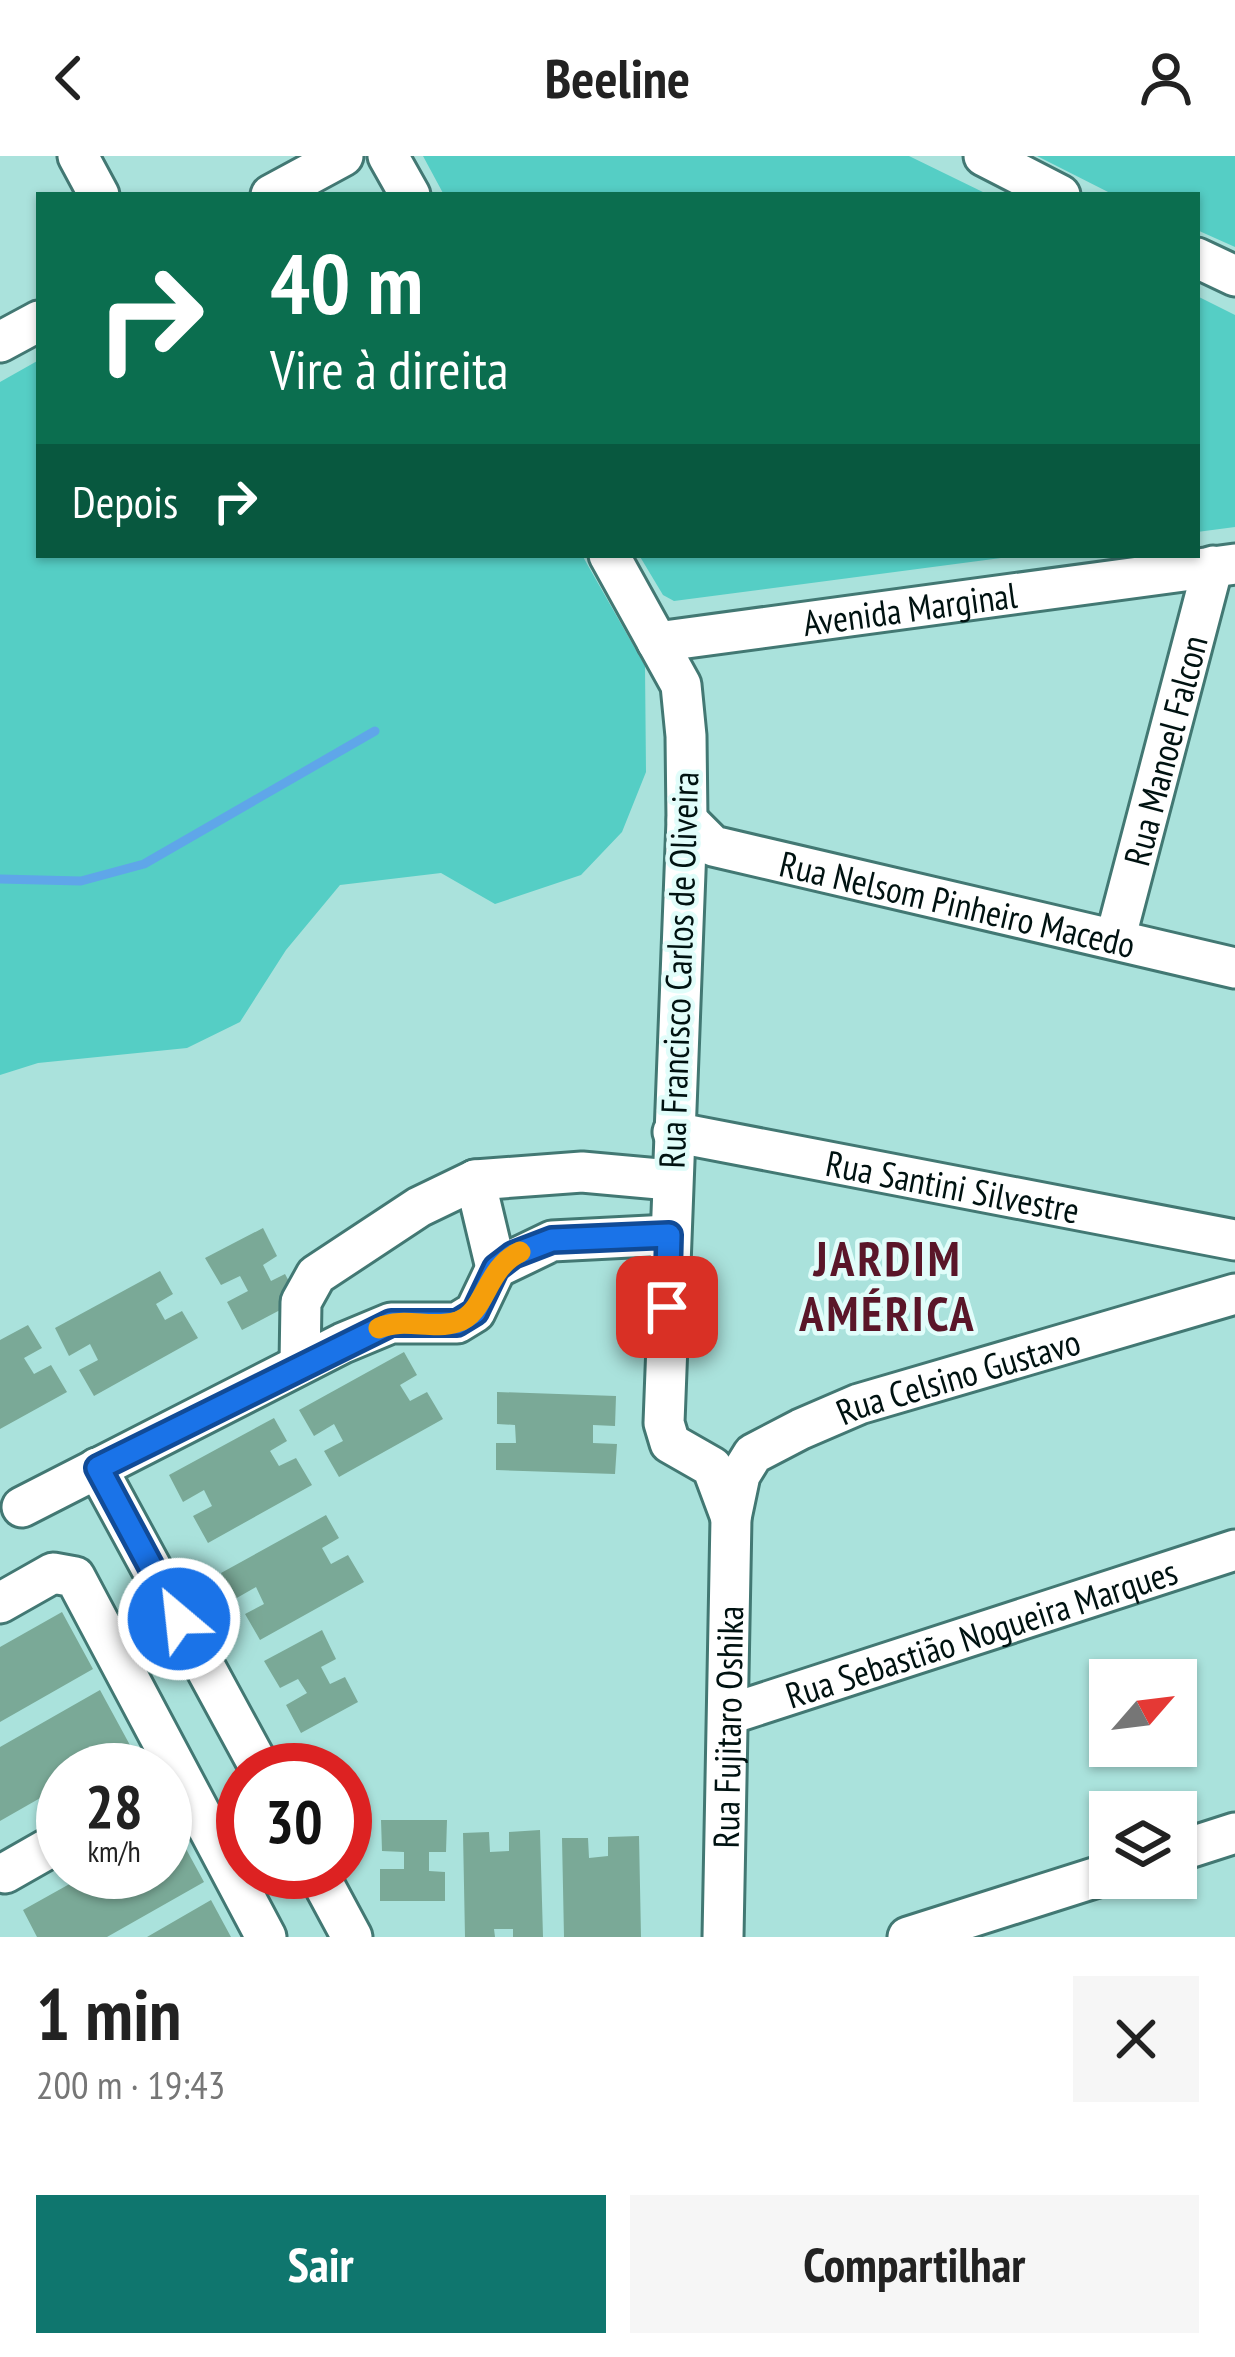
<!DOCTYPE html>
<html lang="pt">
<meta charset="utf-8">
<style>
body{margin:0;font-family:"PT Sans Narrow",sans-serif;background:#f6f6f6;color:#222;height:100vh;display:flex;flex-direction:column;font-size:45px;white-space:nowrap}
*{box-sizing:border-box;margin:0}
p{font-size:39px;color:#767676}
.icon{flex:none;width:66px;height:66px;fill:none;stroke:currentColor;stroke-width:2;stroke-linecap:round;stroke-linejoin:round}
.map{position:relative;height:1781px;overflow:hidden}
.panel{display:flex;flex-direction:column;background:#fff;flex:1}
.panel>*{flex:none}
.banner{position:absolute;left:36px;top:36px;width:1164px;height:366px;border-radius:0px;box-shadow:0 3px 9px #0004;background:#0b6e4f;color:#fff;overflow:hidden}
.needle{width:78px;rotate:62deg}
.fabs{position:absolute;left:1089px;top:1503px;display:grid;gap:24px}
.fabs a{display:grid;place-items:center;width:108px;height:108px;border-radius:0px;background:#fff;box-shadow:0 3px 9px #0004;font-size:60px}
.speed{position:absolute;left:36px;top:1587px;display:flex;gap:24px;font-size:60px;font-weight:700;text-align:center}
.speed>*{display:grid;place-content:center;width:156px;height:156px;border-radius:50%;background:#fff;box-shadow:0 3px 9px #0004;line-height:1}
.speed small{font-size:30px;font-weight:400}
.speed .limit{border:18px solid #d22;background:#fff;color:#111}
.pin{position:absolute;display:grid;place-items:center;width:102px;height:102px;color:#fff;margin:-51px;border-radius:24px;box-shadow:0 6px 18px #0006}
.me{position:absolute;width:132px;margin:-66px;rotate:332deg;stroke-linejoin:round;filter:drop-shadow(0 0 9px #0008)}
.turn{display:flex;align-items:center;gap:42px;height:252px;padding:0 36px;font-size:54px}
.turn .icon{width:156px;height:156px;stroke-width:2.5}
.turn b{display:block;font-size:84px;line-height:102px}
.then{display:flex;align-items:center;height:114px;padding:0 36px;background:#0003;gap:24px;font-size:45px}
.round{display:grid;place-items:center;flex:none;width:126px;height:126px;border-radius:0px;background:#f6f6f6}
.head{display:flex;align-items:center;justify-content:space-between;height:204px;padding:0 36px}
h1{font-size:72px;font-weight:800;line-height:90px}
.cta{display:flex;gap:24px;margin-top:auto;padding:24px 36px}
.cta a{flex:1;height:138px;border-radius:0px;background:#0f766e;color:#fff;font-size:48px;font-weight:800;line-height:138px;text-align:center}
.cta a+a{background:#f6f6f6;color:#222}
header{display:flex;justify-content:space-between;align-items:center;height:156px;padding:0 36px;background:#fff;font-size:54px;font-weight:800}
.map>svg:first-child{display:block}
</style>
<header><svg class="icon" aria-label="back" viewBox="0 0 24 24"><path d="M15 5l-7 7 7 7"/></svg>Beeline<svg class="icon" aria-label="person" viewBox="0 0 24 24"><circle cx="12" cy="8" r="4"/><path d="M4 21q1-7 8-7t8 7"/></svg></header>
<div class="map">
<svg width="1235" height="1781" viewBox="0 0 1235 1781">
<rect width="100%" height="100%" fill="#aae2dc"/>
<path fill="#55cec5" d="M 423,0 L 909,0 L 989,39 L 444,39 Z
M 1037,0 L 1235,0 L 1235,91 L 1197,74 L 1197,39 L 1114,39 Z
M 1197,140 L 1235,159 L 1235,371 L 1197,376 Z
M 39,204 L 39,399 L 582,399 L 645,510 L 646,616 L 622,676 L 581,719 L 495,748 L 441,717 L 340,729 L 286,794 L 240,866 L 187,892 L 38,907 L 0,919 L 0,226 Z
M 639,399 L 1023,399 L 674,445 L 663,439 Z"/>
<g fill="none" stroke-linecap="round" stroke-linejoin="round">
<path stroke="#5fa6e9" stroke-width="9" d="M 0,723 L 81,725 L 144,708 L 375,575"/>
</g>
<path fill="#7aa997" d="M 263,1072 L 277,1100 L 263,1109 L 271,1125 L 285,1118 L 299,1144 L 242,1174 L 227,1146 L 248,1135 L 240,1120 L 221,1129 L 205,1102 Z
M 160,1115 L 173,1138 L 156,1148 L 165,1164 L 182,1155 L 198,1182 L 94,1240 L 79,1214 L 98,1204 L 90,1188 L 69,1200 L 55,1172 Z
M 28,1169 L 42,1192 L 24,1202 L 34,1218 L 51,1209 L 67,1236 L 0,1273 L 0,1184 Z
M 404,1196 L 417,1219 L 400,1229 L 410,1245 L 427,1236 L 443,1263 L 339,1321 L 324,1295 L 343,1285 L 334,1268 L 314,1280 L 299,1254 Z
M 497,1236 L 616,1240 L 615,1270 L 593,1269 L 593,1287 L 617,1288 L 615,1318 L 496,1314 L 496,1287 L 516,1287 L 515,1269 L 497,1268 Z
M 274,1262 L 287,1285 L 270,1295 L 279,1310 L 296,1302 L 312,1329 L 208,1387 L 193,1360 L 212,1350 L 204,1334 L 183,1346 L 169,1319 Z
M 326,1359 L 339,1382 L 322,1392 L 331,1408 L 348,1399 L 364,1426 L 260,1484 L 245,1458 L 264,1448 L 256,1431 L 235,1443 L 221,1417 Z
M 62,1456 L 93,1513 L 0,1566 L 0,1491 Z
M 322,1474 L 336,1503 L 321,1511 L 330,1528 L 345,1521 L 358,1546 L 301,1577 L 286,1549 L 307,1537 L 298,1523 L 280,1532 L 264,1505 Z
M 100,1534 L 131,1591 L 90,1614 L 63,1614 L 63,1629 L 0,1665 L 0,1591 Z
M 381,1664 L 447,1664 L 446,1696 L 429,1696 L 429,1715 L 445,1716 L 445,1745 L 380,1745 L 380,1713 L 404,1713 L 404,1696 L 382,1695 Z
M 173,1669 L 204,1726 L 107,1781 L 37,1781 L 23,1754 L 91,1716 L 165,1716 L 165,1674 Z
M 540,1674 L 543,1781 L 513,1781 L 513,1773 L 494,1773 L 495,1781 L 465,1781 L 463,1677 L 489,1676 L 490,1696 L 509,1695 L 509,1676 Z
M 639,1680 L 641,1781 L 564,1781 L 562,1682 L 588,1682 L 589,1702 L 608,1700 L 608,1681 Z
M 211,1744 L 231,1781 L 147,1781 Z"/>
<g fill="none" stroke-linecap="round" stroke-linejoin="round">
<defs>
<g id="minor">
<path d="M 78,0 L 99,39"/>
<path d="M 388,0 L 410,39"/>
<path d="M 984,0 L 1060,39"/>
<path d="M 271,39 L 343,0"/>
<path d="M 1197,102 L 1235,120"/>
<path d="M 0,186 L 39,165"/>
<path d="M 609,399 L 681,529 L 686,580 L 687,664 L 664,1267 L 670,1287 L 712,1311 L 731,1362"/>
<path id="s1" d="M 657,486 L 1235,408"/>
<path id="s2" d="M 687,664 L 713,690 L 1235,812"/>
<path id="s3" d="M 1116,780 L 1213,410"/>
<path id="s4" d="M 673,976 L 1235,1084"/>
<path d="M 475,1024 L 496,1112"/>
<path d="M 300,1208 L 301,1146 L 316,1119 L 419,1051 L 475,1024 L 582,1016 L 670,1024"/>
<path d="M 97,1312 L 261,1614"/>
<path d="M 22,1351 L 343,1187 L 391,1167 L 457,1167 L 475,1156 L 496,1112 L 552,1085 L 669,1079"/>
<path d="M 0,1447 L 53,1417 L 75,1421 L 266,1781"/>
<path id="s5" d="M 730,1558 L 1235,1394"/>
<path d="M 1176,1696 L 1235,1677"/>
<path d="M 317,1716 L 352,1781"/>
<path d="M 5,1717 L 63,1684"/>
<path id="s6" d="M 723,1781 L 731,1362 L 740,1319 L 753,1298 L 801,1273 L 859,1248 L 1235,1138"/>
<path d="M 908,1781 L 1110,1717"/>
</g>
</defs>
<use href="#minor" stroke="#427873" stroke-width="45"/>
<use href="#minor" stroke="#fff" stroke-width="39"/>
</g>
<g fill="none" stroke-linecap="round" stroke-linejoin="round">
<defs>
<path id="route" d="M 179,1463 L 98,1312 L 391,1167 L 457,1167 L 475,1156 L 496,1112 L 513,1099 L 552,1084 L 669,1079 L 667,1151"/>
</defs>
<use href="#route" stroke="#114b97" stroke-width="30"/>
<use href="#route" stroke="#1a73e8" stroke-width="21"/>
<path stroke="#f59e0b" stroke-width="21" d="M 379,1172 C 404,1161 432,1174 457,1166 C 486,1158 485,1112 520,1096"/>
</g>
<g text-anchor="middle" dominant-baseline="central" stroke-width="9" stroke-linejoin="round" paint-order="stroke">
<g font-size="36" fill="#001211" stroke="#e1fdfa">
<text stroke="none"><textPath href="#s1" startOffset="255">Avenida Marginal</textPath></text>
<text stroke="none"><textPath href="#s3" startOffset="192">Rua Manoel Falcon</textPath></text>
<text stroke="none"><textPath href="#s2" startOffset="288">Rua Nelsom Pinheiro Macedo</textPath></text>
<text transform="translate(678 814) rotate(-88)">Rua Francisco Carlos de Oliveira</text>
<text stroke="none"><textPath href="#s4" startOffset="285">Rua Santini Silvestre</textPath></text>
<text stroke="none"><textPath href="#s6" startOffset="708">Rua Celsino Gustavo</textPath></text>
<text stroke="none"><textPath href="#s5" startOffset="264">Rua Sebastião Nogueira Marques</textPath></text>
<text stroke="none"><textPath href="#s6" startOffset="210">Rua Fujitaro Oshika</textPath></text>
</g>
<g font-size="48" font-weight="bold" letter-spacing="3" fill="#5a1629" stroke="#e1fdfa">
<text x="888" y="1102">JARDIM<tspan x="888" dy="55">AMÉRICA</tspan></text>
</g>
</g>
</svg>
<div class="fabs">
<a><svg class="needle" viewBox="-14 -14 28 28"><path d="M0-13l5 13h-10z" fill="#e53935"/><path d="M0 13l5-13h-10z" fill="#767676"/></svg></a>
<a><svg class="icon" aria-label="layers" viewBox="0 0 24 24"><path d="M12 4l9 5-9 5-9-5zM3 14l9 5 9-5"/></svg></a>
</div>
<div class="speed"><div>28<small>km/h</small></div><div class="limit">30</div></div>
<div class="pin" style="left:667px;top:1151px;background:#d93025"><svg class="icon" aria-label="arrive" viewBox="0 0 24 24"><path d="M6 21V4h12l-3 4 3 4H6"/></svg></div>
<svg class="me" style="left:179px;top:1463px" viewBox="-20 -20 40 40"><circle r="17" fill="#1a73e8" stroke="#fff" stroke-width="3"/><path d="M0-11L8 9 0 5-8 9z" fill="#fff"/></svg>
<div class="banner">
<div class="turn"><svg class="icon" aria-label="right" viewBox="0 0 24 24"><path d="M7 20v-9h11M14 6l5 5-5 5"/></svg><div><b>40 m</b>Vire à direita</div></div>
<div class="then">Depois<svg class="icon" aria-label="right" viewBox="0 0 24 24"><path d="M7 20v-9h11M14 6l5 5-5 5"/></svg></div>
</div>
</div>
<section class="panel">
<div class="head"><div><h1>1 min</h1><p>200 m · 19:43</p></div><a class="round"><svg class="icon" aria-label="close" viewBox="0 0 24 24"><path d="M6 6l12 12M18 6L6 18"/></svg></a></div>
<div class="cta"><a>Sair</a><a>Compartilhar</a></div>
</section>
